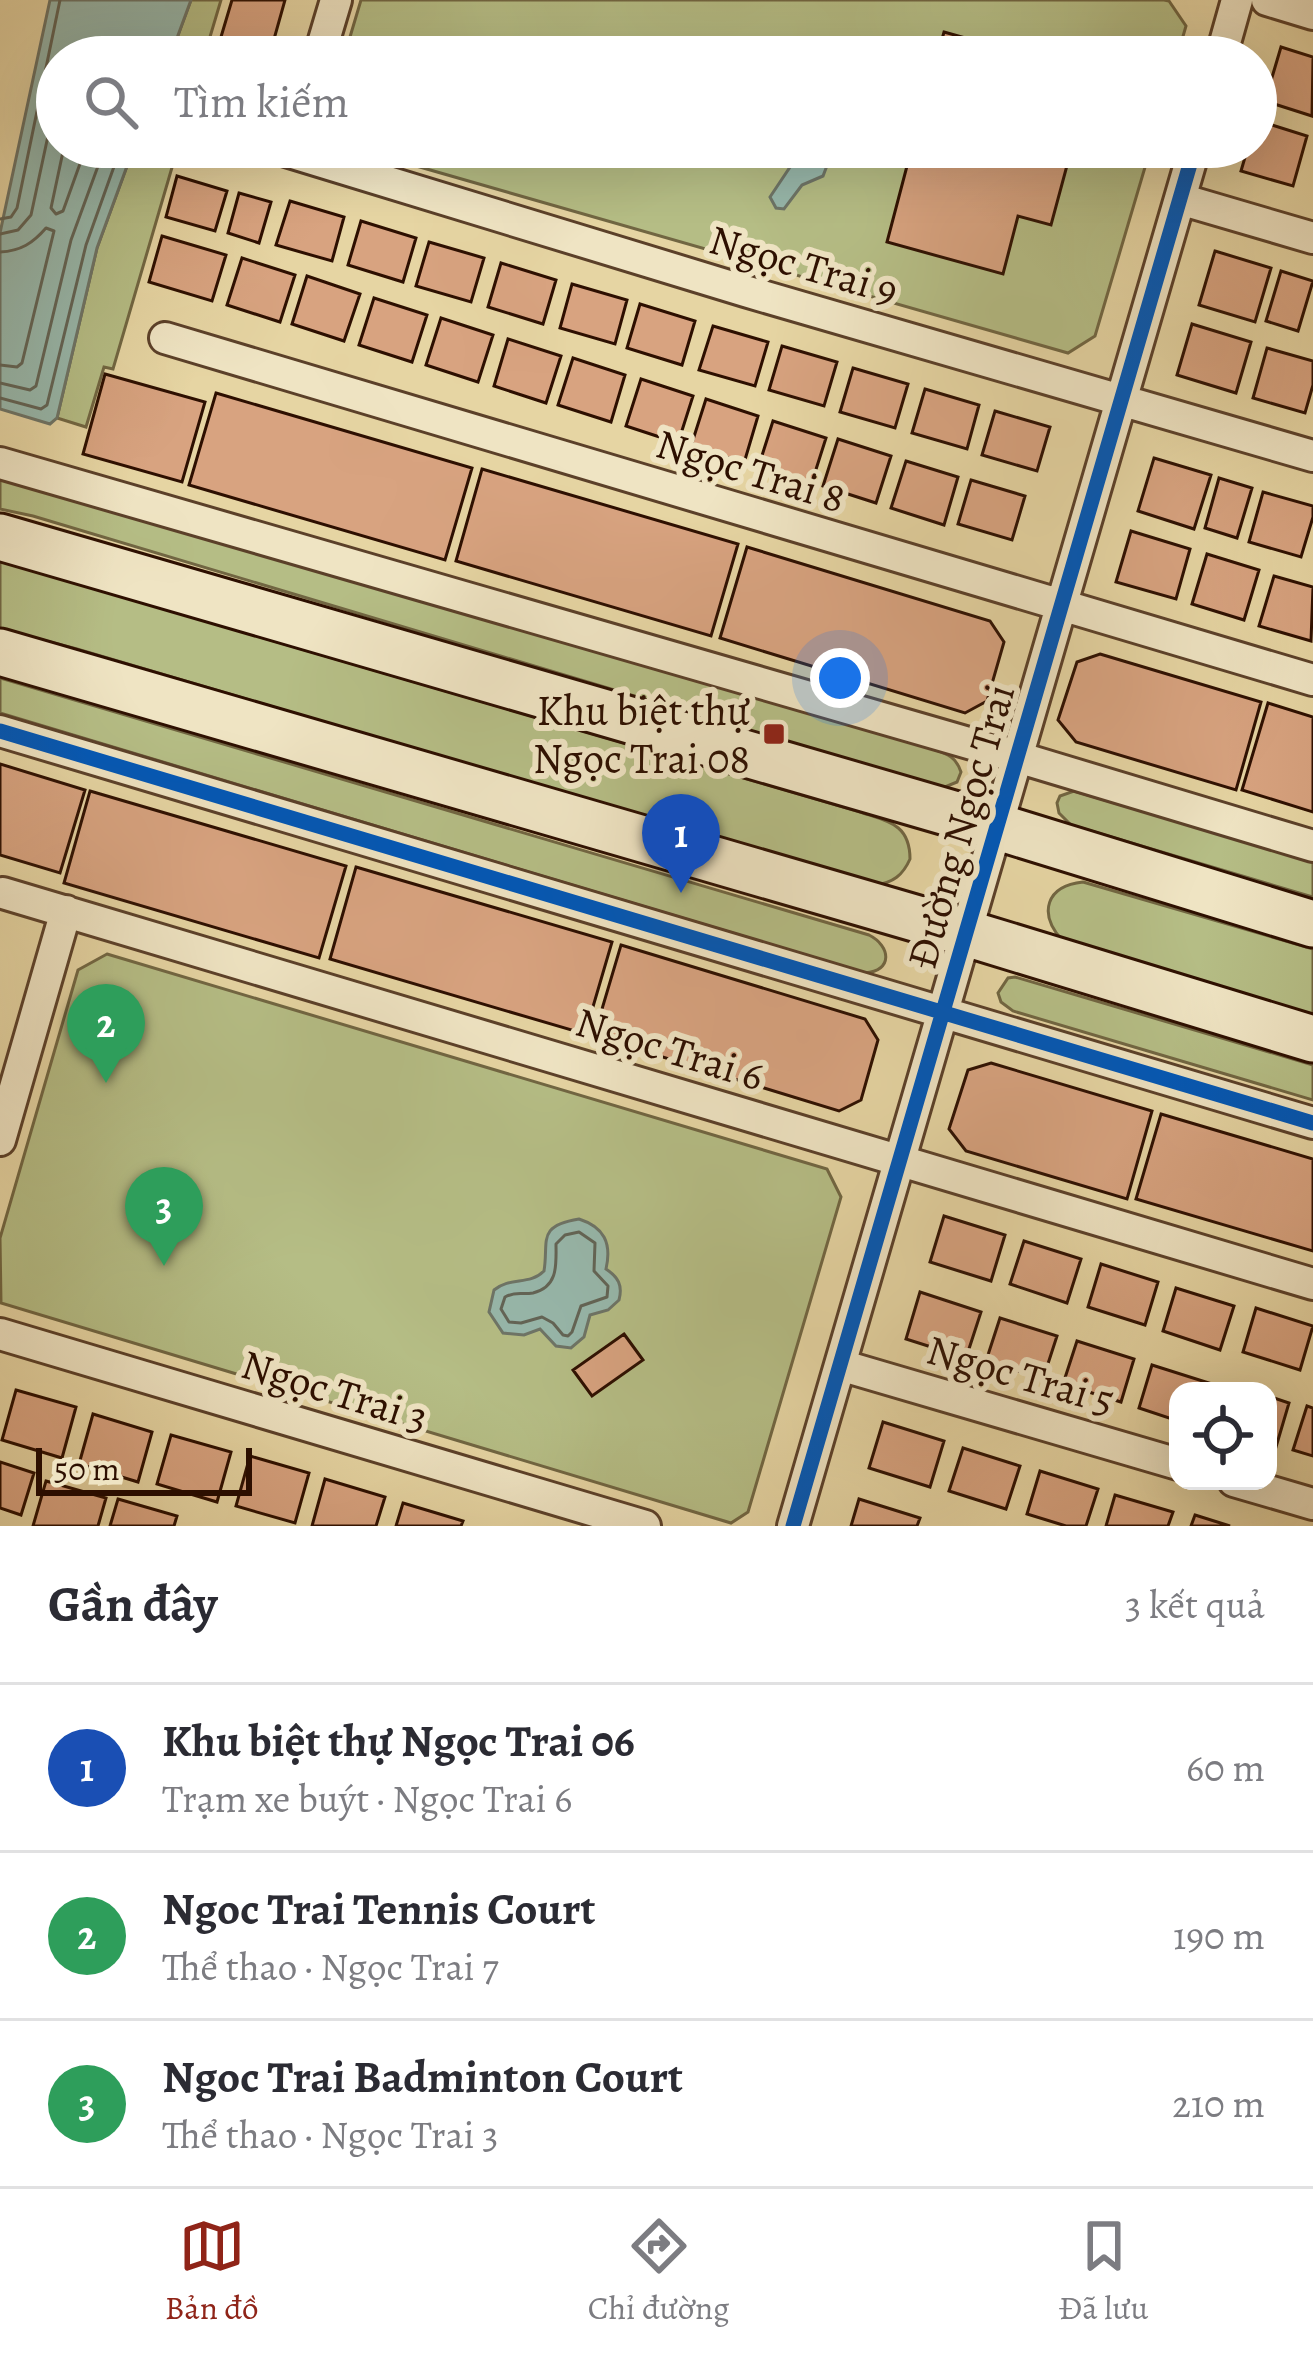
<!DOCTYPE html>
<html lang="vi">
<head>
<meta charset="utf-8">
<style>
  :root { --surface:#fff; --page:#f2f2f3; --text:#2b2b33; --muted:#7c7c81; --line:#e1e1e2; --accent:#8f2418 }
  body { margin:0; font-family:Alegreya,serif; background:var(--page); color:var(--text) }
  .controls { position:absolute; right:36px; bottom:36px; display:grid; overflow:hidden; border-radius:24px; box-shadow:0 12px 48px #0002 }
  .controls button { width:108px; height:108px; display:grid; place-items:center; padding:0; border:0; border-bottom:3px solid var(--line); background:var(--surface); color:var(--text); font:60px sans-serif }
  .scale { position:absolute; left:36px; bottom:30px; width:216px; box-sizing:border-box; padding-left:12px; border:6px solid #2d0f00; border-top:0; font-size:33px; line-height:42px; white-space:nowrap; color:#2d0f00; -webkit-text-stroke:9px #efe4c3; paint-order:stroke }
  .you { position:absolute; left:840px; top:678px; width:42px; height:42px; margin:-30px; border:9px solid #fff; border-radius:50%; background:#1a73e8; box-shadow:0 0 0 18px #1a73e833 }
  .badge { display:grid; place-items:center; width:78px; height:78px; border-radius:50%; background:var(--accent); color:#fff; font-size:39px; font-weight:700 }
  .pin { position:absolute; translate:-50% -99px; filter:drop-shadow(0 3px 6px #0008) }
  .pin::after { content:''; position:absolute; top:63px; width:42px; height:36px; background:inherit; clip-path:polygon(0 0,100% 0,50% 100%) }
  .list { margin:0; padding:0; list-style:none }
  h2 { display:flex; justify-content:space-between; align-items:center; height:156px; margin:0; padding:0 48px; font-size:51px }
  h2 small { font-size:39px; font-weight:400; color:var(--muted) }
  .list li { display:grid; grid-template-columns:78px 1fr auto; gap:36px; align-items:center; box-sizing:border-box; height:168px; padding:0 48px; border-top:3px solid var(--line) }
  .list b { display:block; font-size:45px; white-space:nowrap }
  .list p { margin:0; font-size:39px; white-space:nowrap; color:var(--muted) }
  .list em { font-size:39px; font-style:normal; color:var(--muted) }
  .icon { flex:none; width:66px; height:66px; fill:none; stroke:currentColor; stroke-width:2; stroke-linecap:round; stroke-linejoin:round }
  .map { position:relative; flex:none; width:1313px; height:1526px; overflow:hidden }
  .search { position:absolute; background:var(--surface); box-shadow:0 12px 48px #0002; left:36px; right:36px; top:36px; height:132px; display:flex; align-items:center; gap:30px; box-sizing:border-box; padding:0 42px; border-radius:66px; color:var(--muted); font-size:45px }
  .sheet { height:660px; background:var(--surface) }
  nav { display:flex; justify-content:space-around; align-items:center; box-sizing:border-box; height:168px; border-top:3px solid var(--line); background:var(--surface); font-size:33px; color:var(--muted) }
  nav a { display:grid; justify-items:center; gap:6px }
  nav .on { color:var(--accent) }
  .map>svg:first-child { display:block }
  .green { fill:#b5bd85; stroke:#716642; stroke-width:3 }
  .water { fill:#97b8ac; stroke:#6d7467; stroke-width:3 }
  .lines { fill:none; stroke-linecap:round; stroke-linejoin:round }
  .shore { stroke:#626456; stroke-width:3 }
  .building { fill:#d8a380; stroke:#2d0f00; stroke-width:3 }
  .street-casing { stroke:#5b4029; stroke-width:36 }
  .secondary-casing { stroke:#2d0f00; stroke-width:51 }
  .street { stroke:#efe4c3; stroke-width:30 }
  .secondary { stroke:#efe4c3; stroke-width:45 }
  .cycleway-casing { stroke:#efe4c3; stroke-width:22 }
  .cycleway { stroke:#0057b8; stroke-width:15 }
  .poi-dot { fill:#8f2418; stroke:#efe4c3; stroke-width:4.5 }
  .labels { text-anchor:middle; stroke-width:12; stroke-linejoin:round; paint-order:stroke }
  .street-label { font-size:42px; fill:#2d0f00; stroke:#efe4c3 }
  .poi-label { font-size:42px; fill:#2d0f00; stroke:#efe4c3; text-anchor:end }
</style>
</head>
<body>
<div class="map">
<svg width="1313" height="1526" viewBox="0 0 1313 1526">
  <rect width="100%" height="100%" fill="#e6d5a3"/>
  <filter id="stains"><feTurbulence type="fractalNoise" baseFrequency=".00167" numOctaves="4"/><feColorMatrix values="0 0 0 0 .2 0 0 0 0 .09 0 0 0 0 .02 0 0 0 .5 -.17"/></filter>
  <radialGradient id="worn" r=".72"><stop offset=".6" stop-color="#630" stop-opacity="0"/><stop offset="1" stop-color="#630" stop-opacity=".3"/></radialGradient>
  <path class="green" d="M191,0H221L204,57H170Z
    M361,0H1164L1169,1L1186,26L1177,57H344Z
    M134,147H178L113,369L104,367L86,427L57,418L97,248Z
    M350,147H1151L1095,336L1068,353Z
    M0,476L933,749C948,754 956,757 961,772L957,782L945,787L932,785L33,516L0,509Z
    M0,561L857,811C885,821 910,822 910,859C903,875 893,883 875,885L77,649L0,629Z
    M0,678L869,935C891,946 893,971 865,973L0,713Z
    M1074,791L1313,861V897L1071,825L1059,813L1057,803L1060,796Z
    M1083,882L1313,949V1016L1062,940C1038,913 1046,886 1083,882Z
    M107,954L827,1169L841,1197L748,1512L731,1523L1,1303L0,1238L78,970Z
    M1015,977L1313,1065V1100L1013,1011L1001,1002L998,993L1008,978Z"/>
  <path class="water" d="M50,0H191L170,57H57V147H134L97,248L57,418L50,424L0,409V233Z
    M788,147H822L828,163L823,176L802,185L784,209L776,208L770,197L790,167Z
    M579,1219C604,1227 612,1243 606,1269C618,1277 623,1285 619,1300L608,1310L590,1315L584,1337L571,1348L556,1346L540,1329L524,1335L503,1333L489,1312L494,1290C511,1276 529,1286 544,1271C549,1241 536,1226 579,1219Z"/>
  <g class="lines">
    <path class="shore" d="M64,147L51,208L56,214L63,211L86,147
      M0,219L11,217L17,208L60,0
      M0,234L18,230L31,215L57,94
      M0,252C21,251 33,243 46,228L54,231L22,363L17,367L0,365
      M0,383L30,390L36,386L71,240L105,147
      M0,398L41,409L47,405L86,245L121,147
      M579,1232L595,1243L594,1271L608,1286L607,1297L581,1306L572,1332L568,1336L563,1335L553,1323L542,1317L521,1323L509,1322L501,1309L505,1297C516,1291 521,1295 533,1293C559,1287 556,1263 556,1244L565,1235Z"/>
  </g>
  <path class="building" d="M232,0H285L269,57H215Z
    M944,32L1033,57H937Z
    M1281,47L1313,57L1312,116L1265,101Z
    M1256,120L1307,136L1293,186L1241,171L1248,147H1256Z
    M912,147H1072L1051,225L1018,216L1003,274L887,242Z
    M177,176L227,191L215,231L166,217Z
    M239,193L271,202L259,243L228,233Z
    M290,201L344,217L332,261L276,245Z
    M361,221L416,238L403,282L348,265Z
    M162,236L226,255L212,301L149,282Z
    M429,242L484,258L471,302L416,286Z
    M1215,251L1271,268L1255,322L1199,305Z
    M242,258L295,275L280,322L227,305Z
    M501,263L556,280L543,324L488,307Z
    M1281,271L1313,281L1298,331L1266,321Z
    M307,276L360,294L344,341L292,324Z
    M572,284L627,300L615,344L560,328Z
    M374,298L427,315L412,362L359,345Z
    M640,304L695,321L682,365L627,348Z
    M441,318L493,335L478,382L426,365Z
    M1192,324L1251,342L1236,393L1177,375Z
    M713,326L768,342L755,386L699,370Z
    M508,339L561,356L546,403L494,386Z
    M782,346L837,362L824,406L769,390Z
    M1267,348L1313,361V385L1305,413L1253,398Z
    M573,358L625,375L611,422L558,405Z
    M853,368L908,384L895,428L840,412Z
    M105,374L205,402L182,482L83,454Z
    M641,379L693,396L678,443L626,426Z
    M925,389L979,405L967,449L912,433Z
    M216,393L472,468L445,560L189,485Z
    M706,399L758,416L744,463L691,446Z
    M995,411L1050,427L1037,471L982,455Z
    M773,421L826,438L811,485L758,468Z
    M838,439L891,456L876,503L823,486Z
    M1154,458L1211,475L1194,529L1138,511Z
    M906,461L958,477L944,525L891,508Z
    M482,469L738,544L711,636L456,561Z
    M1219,478L1252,488L1237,538L1205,528Z
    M971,480L1025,496L1012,540L958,524Z
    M1263,492L1313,506V517L1301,557L1249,542Z
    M1131,531L1190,549L1176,599L1116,582Z
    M747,547L990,621L1004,642L987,701L965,713L720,638Z
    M1207,554L1259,570L1244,620L1192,604Z
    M1274,576L1313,587L1311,641L1259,626Z
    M1100,654L1261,702L1236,790L1076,742L1058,720L1077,662Z
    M1268,703L1313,717V812L1242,790Z
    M0,764L85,790L60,873L0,855Z
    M90,791L346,866L319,958L64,883Z
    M356,867L612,942L585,1034L330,959Z
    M621,945L865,1019L878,1040L861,1100L839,1111L594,1036Z
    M991,1063L1152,1111L1127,1199L966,1151L949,1129L968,1070Z
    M1161,1114L1313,1159V1251L1136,1199Z
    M944,1216L1005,1235L991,1281L930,1262Z
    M1024,1241L1081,1259L1067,1303L1010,1284Z
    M1101,1264L1158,1282L1145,1325L1088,1307Z
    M1176,1288L1234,1306L1220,1350L1163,1331Z
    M920,1292L981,1312L966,1358L906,1339Z
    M1256,1308L1313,1326L1300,1370L1243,1352Z
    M1000,1318L1057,1336L1043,1379L986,1361Z
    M624,1334L643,1360L592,1396L573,1370Z
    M1077,1341L1134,1359L1121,1402L1063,1384Z
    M1152,1365L1209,1383L1207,1391H1178V1421L1139,1408Z
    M16,1390L76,1407L62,1458L2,1440Z
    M1268,1396L1289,1403L1276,1447L1268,1444Z
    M1307,1406L1313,1408V1456L1293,1450Z
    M93,1414L152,1432L138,1482L79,1464Z
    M883,1422L944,1441L930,1487L869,1468Z
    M171,1435L231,1452L217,1502L157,1484Z
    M963,1448L1020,1466L1006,1509L949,1491Z
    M250,1456L309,1473L295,1523L236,1506Z
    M0,1462L34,1473L21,1515L0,1508Z
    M1040,1471L1098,1489L1086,1526H1066L1027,1514Z
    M325,1479L385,1497L376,1526H312Z
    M46,1481L106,1498L98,1526H33Z
    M1115,1495L1173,1512L1168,1526H1106Z
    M118,1499L177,1516L174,1526H110Z
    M859,1499L920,1518L917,1526H851Z
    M403,1503L463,1521L461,1526H396Z
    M1195,1515L1230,1526H1191Z"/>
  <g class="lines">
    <defs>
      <path id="street" d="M1267,0L1313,14
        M319,57L336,0
        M1221,57L1237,0
        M273,147L745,291L1313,456
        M1180,199L1313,238
        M165,338L1313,680
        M0,463L1017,757L1313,846
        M0,731L1313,1123
        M3,893L1313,1284
        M0,1140L66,911
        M0,1334L645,1526
        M840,1365L1178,1464
        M1234,1481L1313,1504
        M793,1526L1195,147"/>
      <path id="secondary" d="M0,537L998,827L1313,924
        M0,652L966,933L1313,1039"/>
    </defs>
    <use href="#street" class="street-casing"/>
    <use href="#secondary" class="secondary-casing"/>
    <use href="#street" class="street"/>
    <use href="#secondary" class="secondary"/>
    <defs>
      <path id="cycleway" d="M0,731L1313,1123
        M793,1526L1195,147"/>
    </defs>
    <use href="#cycleway" class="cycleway-casing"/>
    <use href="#cycleway" class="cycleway"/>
  </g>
  <rect class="poi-dot" x="762" y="722" width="24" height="24" rx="6"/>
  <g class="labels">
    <g class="street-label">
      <text transform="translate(804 264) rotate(16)" y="15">Ngọc Trai 9</text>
      <text transform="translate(751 470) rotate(17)" y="15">Ngọc Trai 8</text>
      <text transform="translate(960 826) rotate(-74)" y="15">Đường Ngọc Trai</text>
      <text transform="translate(670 1048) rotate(17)" y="15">Ngọc Trai 6</text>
      <text transform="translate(1021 1374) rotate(16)" y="15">Ngọc Trai 5</text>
      <text transform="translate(335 1390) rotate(17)" y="15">Ngọc Trai 3</text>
    </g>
    <g class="poi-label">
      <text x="750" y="725">Khu biệt thự<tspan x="750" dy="48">Ngọc Trai 08</tspan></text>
    </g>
  </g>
  <rect width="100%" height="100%" filter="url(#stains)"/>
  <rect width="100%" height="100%" fill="url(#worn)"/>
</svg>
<div class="controls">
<button><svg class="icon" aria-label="locate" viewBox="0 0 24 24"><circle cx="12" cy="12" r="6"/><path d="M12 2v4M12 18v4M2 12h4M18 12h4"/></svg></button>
</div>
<div class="scale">50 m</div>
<div class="you"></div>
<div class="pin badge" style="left:681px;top:893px;background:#1a4fb4">1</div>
<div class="pin badge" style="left:106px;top:1083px;background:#2e9e5b">2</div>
<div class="pin badge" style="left:164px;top:1266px;background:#2e9e5b">3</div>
<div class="search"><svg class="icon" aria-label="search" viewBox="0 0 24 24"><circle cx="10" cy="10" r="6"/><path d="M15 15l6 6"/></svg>Tìm kiếm</div>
</div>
<section class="sheet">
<h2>Gần đây<small>3 kết quả</small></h2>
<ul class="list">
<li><span class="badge" style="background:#1a4fb4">1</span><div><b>Khu biệt thự Ngọc Trai 06</b><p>Trạm xe buýt · Ngọc Trai 6</p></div><em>60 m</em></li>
<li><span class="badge" style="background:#2e9e5b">2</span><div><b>Ngoc Trai Tennis Court</b><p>Thể thao · Ngọc Trai 7</p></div><em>190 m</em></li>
<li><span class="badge" style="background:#2e9e5b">3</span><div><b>Ngoc Trai Badminton Court</b><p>Thể thao · Ngọc Trai 3</p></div><em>210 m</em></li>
</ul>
</section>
<nav>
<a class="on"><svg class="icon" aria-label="map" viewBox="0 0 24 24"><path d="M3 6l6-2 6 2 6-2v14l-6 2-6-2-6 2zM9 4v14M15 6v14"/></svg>Bản đồ</a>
<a><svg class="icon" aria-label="directions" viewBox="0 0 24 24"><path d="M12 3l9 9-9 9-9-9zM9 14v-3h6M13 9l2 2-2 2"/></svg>Chỉ đường</a>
<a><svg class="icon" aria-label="saved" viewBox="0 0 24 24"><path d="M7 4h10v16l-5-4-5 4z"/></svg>Đã lưu</a>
</nav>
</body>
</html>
